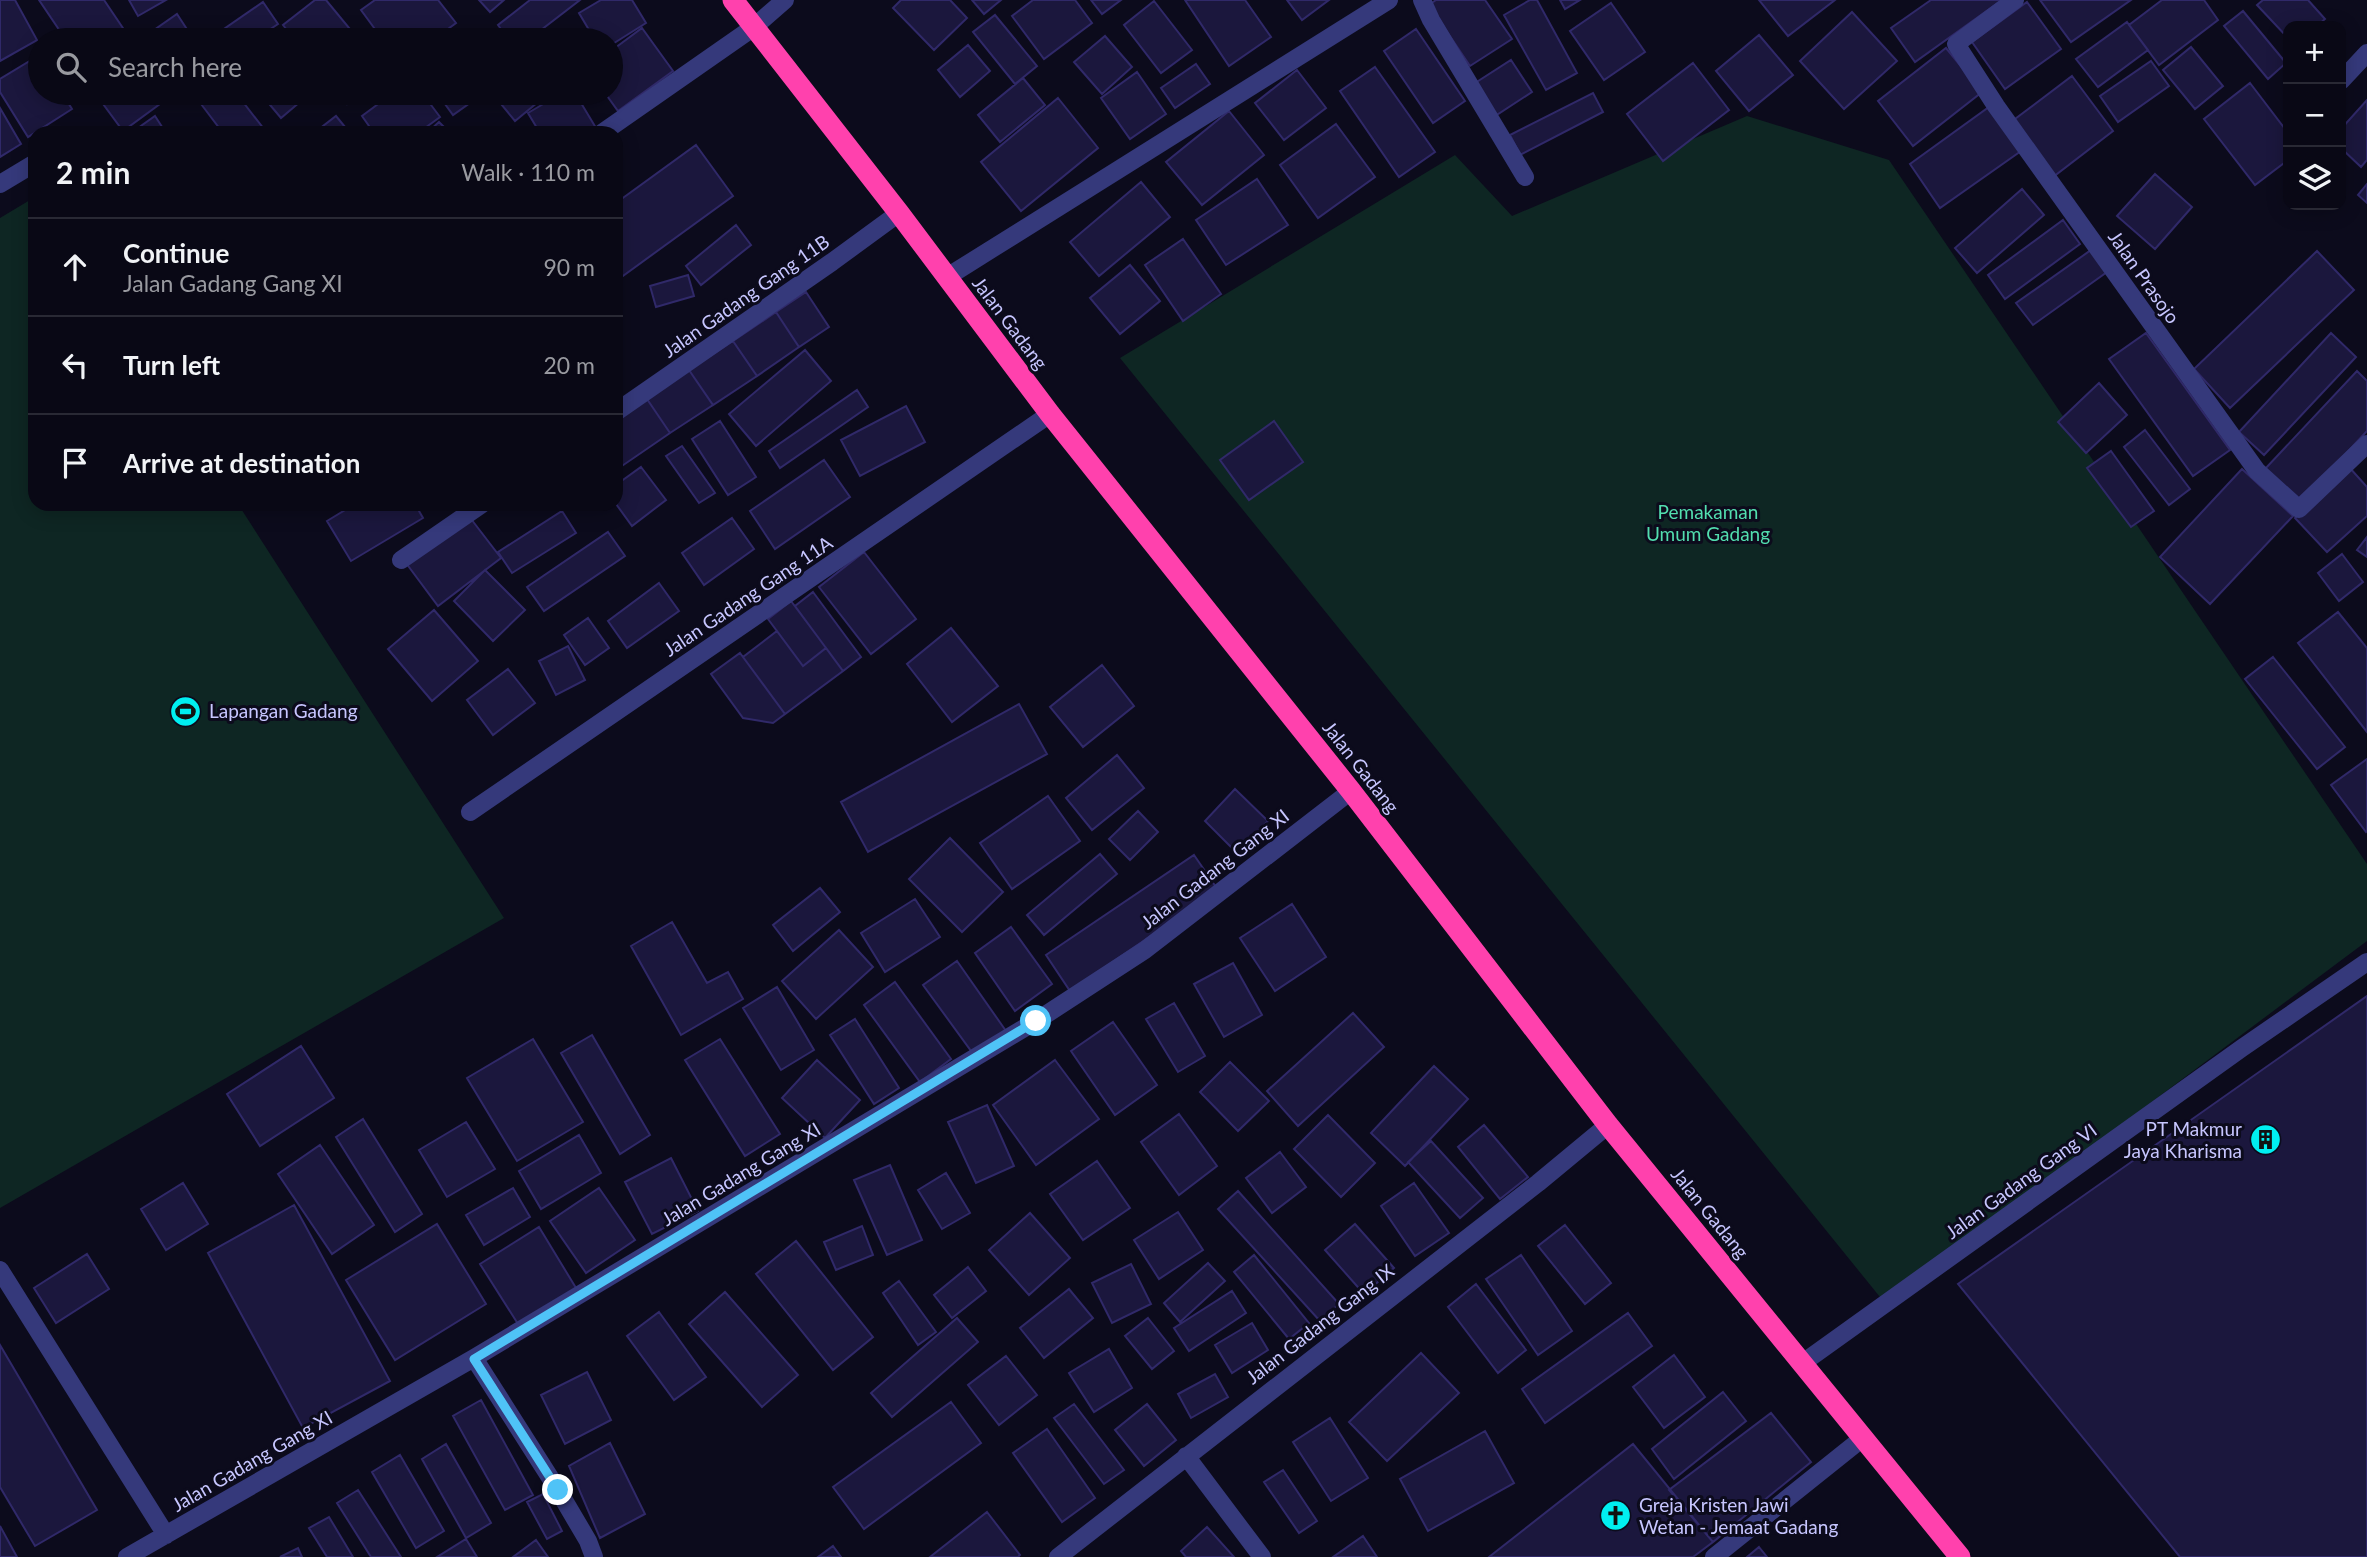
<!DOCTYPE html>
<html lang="en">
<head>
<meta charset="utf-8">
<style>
  :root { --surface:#090815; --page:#12111e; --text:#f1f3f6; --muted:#999aa0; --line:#292934 }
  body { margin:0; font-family:Lato,sans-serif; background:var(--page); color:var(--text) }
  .controls { position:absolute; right:21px; top:21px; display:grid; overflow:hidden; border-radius:14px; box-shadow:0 4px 18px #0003 }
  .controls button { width:63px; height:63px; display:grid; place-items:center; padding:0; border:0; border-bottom:2px solid var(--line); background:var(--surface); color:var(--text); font:35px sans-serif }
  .stop { position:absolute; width:21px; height:21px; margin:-16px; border:5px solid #4fc3f7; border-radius:50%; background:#fff }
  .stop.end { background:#4fc3f7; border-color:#fff; box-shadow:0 2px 7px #0008 }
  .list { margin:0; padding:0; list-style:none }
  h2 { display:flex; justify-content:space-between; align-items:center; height:91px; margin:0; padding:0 28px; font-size:30px }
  h2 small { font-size:23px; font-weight:400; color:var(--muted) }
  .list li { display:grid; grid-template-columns:46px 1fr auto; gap:21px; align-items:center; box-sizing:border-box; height:98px; padding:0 28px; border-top:2px solid var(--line) }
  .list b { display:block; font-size:26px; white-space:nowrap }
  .list p { margin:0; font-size:23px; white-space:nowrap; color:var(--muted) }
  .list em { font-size:23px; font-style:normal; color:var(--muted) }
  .icon { flex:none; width:38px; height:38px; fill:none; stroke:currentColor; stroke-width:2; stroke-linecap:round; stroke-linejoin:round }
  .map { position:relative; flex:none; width:2367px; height:1557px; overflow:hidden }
  .search { position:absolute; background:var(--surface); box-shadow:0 4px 18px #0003; left:28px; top:28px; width:595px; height:77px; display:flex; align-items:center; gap:18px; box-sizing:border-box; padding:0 24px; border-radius:38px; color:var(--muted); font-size:26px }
  .panel { position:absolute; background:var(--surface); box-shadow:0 4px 18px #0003; left:28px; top:126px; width:595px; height:385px; border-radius:21px }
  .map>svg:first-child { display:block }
  .green { fill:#0e2623 }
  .building { fill:#1b173d; stroke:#302969; stroke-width:2 }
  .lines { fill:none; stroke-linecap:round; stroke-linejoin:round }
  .street { stroke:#35397b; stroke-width:18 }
  .highway { stroke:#ff41ad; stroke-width:21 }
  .route { stroke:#4fc3f7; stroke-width:9 }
  .labels { text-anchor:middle; stroke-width:6; stroke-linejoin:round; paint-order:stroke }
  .street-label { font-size:19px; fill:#c7c6ff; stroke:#0c0b1c }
  .park-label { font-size:19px; fill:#52deaf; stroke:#0c0b1c }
  .poi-label { font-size:19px; fill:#c7c6ff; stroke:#0c0b1c; text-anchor:start }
</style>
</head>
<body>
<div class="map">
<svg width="2367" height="1557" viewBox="0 0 2367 1557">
  <rect width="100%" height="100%" fill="#0c0b1c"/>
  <path class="green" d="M1747,116L1889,160L2367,864V941L1884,1302L1120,358L1455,155L1512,216Z
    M35,197V504H238L504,918L0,1208V218Z"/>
  <path class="building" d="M0,0H15L37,40L0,61Z
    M39,0H104L131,40H66Z
    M129,0H166L138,16Z
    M315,0H326L359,40H295L283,25Z
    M375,0H438L456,23L433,40H383L361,10Z
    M479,0H504L490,12Z
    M530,0H580L528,40H509L498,25Z
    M601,0H632L646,23L611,45V40H595L579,13Z
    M901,0H950L967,18L934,50L893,8Z
    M972,0H1001L984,14Z
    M1033,0H1075L1092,23L1044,59L1012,16Z
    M1091,0H1121L1102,14Z
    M1185,0H1245L1271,37L1229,66Z
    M1287,0H1329L1302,20Z
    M1436,0H1485L1512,39L1470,66L1429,5Z
    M1530,0H1537L1577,73L1546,90L1504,15Z
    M1560,0H1580L1565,9Z
    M1759,0H1835L1788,36Z
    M1931,0H2002L1915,62L1891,28Z
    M2040,0H2131L2071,42Z
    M2162,0H2204L2218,20L2159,65L2129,25Z
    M2263,0H2308L2325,19L2317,26H2288V38L2257,5Z
    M1154,1L1192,50L1161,73L1124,25Z
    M263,2L278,24L254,40H208Z
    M2027,2L2061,49L2005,89L1972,42Z
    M1611,3L1645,52L1604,80L1570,31Z
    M2243,11L2286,63L2268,79L2224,26Z
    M1852,12L1897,61L1844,109L1800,61Z
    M177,14L194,40H146L144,37Z
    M995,15L1037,66L1015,84L973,32Z
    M2127,22L2148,50L2098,87L2076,59Z
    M642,28L673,71L618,111L605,93H611V51Z
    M1416,29L1465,101L1433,123L1384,51Z
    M1759,35L1793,75L1749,111L1716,71Z
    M1105,36L1132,67L1102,94L1074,62Z
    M968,45L990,71L960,97L938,70Z
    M2191,47L2223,86L2195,109L2163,70Z
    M1946,48L1982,92L1913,146L1878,101Z
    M38,56L40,93H62L72,109L28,137L0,92V79Z
    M1511,60L1532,92L1492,118L1472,85Z
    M2151,61L2169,86L2118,122L2100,96Z
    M1693,63L1729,110L1663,161L1627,114Z
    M1196,64L1210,84L1175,108L1161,88Z
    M1375,67L1435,152L1399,177L1340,91Z
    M1297,70L1326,108L1284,140L1255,103Z
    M1137,72L1166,114L1130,139L1101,98Z
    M2072,76L2113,131L2053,177L2011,122Z
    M1023,78L1045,105L1000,142L978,115Z
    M2250,83L2288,133V160L2255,185L2204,119Z
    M95,93H158L164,101L123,131Z
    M207,93H236L267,133H223L198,100Z
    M260,93H304L307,96L281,118Z
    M338,93H361L347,104Z
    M393,93H422L440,117L418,133H374L362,116Z
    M437,93H484L453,115Z
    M492,93H549L515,121Z
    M562,93H575L596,128L588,133H540L528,113Z
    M1593,93L1603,112L1520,155L1510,135Z
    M1058,98L1098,148L1021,211L981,162Z
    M2367,100V160L2361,167L2341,148V129Z
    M1989,107L2021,151L1940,208L1910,164Z
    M0,108L21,144L0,157Z
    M1229,111L1264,155L1202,205L1166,162Z
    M155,116L166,133H131Z
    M336,116L350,133H314Z
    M439,122L450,133H427Z
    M1336,124L1375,177L1318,218L1280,165Z
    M696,145L733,196L616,281V203Z
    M2155,174L2192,207L2155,249L2117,216Z
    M1257,179L1288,225L1226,265L1196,220Z
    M1141,182L1170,217L1099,276L1070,242Z
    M2367,184V203L2358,195Z
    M2022,189L2044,215L1977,273L1955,248Z
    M2063,220L2080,244L2005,299L1988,275Z
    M736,225L751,245L701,285L686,266Z
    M1183,239L1221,294L1183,321L1145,265Z
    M2091,250L2107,272L2033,325L2016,303Z
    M2317,251L2354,290L2230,408L2194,369Z
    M1130,265L1160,301L1120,334L1090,298Z
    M688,275L694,296L656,307L650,286Z
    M806,292L829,327L799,347L776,312Z
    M776,312L799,347L757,376L733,341Z
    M2146,333L2230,450L2193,476L2109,359Z
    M2331,333L2356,357L2264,455L2239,432Z
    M733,341L757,376L713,405L689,370Z
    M805,350L831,381L756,446L729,414Z
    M689,370L713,405L670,433L647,399Z
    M2357,371L2367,381V431L2301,502L2265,469Z
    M2099,383L2127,415L2086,453L2058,422Z
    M857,390L868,407L780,468L769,451Z
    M647,399L670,433L619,468L616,464V419Z
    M906,406L925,442L860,476L841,440Z
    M720,421L756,477L728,495L692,439Z
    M1274,421L1303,462L1249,500L1220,460Z
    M2145,430L2190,489L2169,505L2124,447Z
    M682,446L715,493L699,503L666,456Z
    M2111,451L2154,511L2131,527L2087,468Z
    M824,460L850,497L775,549L750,511Z
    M641,467L666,500L632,526L616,504V485Z
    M2349,467L2367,487V516L2327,552L2295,518Z
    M2242,469L2293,516L2210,604L2160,557Z
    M355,504H415L423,518L351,561L327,521Z
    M562,511L576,533L512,573L498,552Z
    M468,515L501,558L438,606L406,563Z
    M732,518L754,549L704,585L682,553Z
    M608,532L625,556L544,611L527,587Z
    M2367,537V557L2357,550Z
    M864,552L916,619L871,654L819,587Z
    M2342,554L2363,582L2339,601L2318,573Z
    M485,570L525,610L493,641L454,601Z
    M659,583L679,611L627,648L608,621Z
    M813,592L861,657L843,671L795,606Z
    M791,601L826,648L803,666L768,619Z
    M434,610L478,661L432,701L388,649Z
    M2338,612L2367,648V732L2298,643Z
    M588,618L609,648L585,665L564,635Z
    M951,628L998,686L952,722L907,664Z
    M777,631L803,666L826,648L843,671L785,714L743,657Z
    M568,646L585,680L556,695L539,661Z
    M740,653L785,714L773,723L743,718L711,674Z
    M2273,657L2345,747L2317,769L2245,679Z
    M1102,665L1134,706L1083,747L1050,707Z
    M508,669L535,703L493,735L467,700Z
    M1019,704L1047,754L868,852L841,802Z
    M1117,755L1144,788L1092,830L1066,798Z
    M2367,759V831L2366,832L2331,785Z
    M1235,789L1268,821L1237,853L1205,821Z
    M1048,796L1080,841L1012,889L980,843Z
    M1138,811L1158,832L1130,860L1109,839Z
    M950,838L1003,892L962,932L909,879Z
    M1100,854L1117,874L1044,935L1027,915Z
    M1194,855L1218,890L1070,991L1046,955Z
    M820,888L840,912L793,951L773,925Z
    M915,899L940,937L885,972L861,933Z
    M1292,904L1326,957L1275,991L1240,938Z
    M672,922L707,983L728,972L743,999L681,1035L631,946Z
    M1011,927L1052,984L1015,1011L975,953Z
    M839,930L873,967L816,1019L782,981Z
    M957,961L1006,1031L974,1055L923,985Z
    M1233,963L1262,1015L1224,1037L1194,984Z
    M895,982L951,1059L920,1082L864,1005Z
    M777,987L814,1050L781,1070L743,1008Z
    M2367,996V1557H2180L1958,1284Z
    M1174,1003L1205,1056L1178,1072L1146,1019Z
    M1353,1013L1384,1047L1298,1126L1267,1091Z
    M855,1019L899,1088L874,1104L830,1035Z
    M1113,1022L1157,1085L1115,1115L1071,1051Z
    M592,1035L650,1135L620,1154L561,1053Z
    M533,1039L583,1122L517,1161L467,1078Z
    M720,1039L780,1134L745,1156L685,1060Z
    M301,1046L334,1098L260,1146L227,1094Z
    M817,1060L860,1100L825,1138L782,1098Z
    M1055,1060L1099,1119L1036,1165L993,1105Z
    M1230,1062L1269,1101L1238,1131L1200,1092Z
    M1434,1066L1468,1099L1405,1166L1371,1133Z
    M987,1105L1014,1166L976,1183L948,1122Z
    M1179,1114L1217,1166L1179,1195L1141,1142Z
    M1328,1115L1375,1163L1341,1197L1294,1149Z
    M363,1119L422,1214L395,1232L336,1137Z
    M466,1122L495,1169L447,1197L419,1150Z
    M1484,1125L1528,1177L1500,1199L1458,1147Z
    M579,1135L601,1173L541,1209L519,1171Z
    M1431,1141L1483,1198L1460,1218L1408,1162Z
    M320,1145L374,1225L332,1254L278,1174Z
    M1280,1152L1306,1187L1272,1213L1246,1178Z
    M671,1158L698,1211L652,1234L625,1182Z
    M1097,1161L1130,1208L1083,1240L1050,1194Z
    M890,1165L922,1240L887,1255L854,1180Z
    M946,1173L970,1213L942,1229L918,1190Z
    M183,1183L208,1224L166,1250L141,1209Z
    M1414,1183L1449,1233L1415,1256L1381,1206Z
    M513,1188L530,1217L484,1245L466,1215Z
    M599,1188L635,1240L586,1273L550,1221Z
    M1238,1191L1339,1304L1320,1321L1218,1209Z
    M294,1205L390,1381L303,1428L208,1253Z
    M1178,1212L1203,1250L1159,1279L1134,1240Z
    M1030,1213L1070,1258L1029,1295L989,1250Z
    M437,1224L486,1304L395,1360L346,1280Z
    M1355,1224L1394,1268L1364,1294L1325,1250Z
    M1565,1225L1611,1283L1585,1304L1538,1246Z
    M862,1226L873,1255L836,1270L824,1242Z
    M539,1227L576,1288L518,1324L480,1264Z
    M796,1241L873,1337L833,1370L756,1274Z
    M87,1254L109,1289L56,1323L34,1288Z
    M1254,1255L1309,1323L1289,1339L1234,1272Z
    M1521,1255L1572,1331L1538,1355L1486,1279Z
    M1208,1263L1225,1281L1180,1322L1164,1303Z
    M1131,1264L1151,1304L1112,1323L1092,1283Z
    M968,1267L986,1291L952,1318L934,1295Z
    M899,1281L936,1332L918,1345L883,1293Z
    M1476,1284L1526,1350L1498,1373L1448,1307Z
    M1069,1289L1093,1318L1044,1358L1020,1328Z
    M1232,1291L1246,1313L1189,1351L1174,1328Z
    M725,1292L798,1375L762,1407L689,1324Z
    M659,1312L706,1377L674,1400L627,1336Z
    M1628,1313L1652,1346L1545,1423L1522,1389Z
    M957,1318L978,1342L892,1417L871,1393Z
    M1148,1318L1174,1351L1152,1369L1125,1336Z
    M1252,1323L1268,1350L1232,1373L1215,1345Z
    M0,1345L97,1510L35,1546L0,1487Z
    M1109,1349L1132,1388L1094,1412L1069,1373Z
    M1421,1353L1459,1393L1387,1461L1349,1422Z
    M1674,1355L1705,1397L1664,1428L1633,1387Z
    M1006,1356L1037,1395L999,1425L968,1385Z
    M587,1372L611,1420L565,1444L541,1395Z
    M1215,1374L1228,1397L1191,1418L1178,1394Z
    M1723,1392L1746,1421L1674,1479L1652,1449Z
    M481,1400L533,1495L505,1510L453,1416Z
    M951,1402L981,1443L864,1529L833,1487Z
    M1074,1404L1124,1470L1104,1484L1054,1418Z
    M1147,1404L1176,1440L1144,1466L1115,1430Z
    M1771,1413L1811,1462L1713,1542L1669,1490Z
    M1330,1418L1368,1478L1331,1501L1293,1442Z
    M1047,1429L1095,1498L1062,1522L1013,1453Z
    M1485,1431L1514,1483L1428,1531L1400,1479Z
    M610,1443L645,1514L600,1538L569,1466Z
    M446,1444L491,1523L466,1538L422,1459Z
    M1633,1444L1713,1542L1693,1557H1489Z
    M400,1455L444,1531L416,1548L372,1472Z
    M1283,1470L1317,1521L1299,1533L1264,1482Z
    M358,1490L401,1557H371L337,1503Z
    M543,1494L562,1531L547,1539L527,1502Z
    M987,1512L1020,1555L1018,1557H930Z
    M329,1517L353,1557H327L309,1528Z
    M0,1526L17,1557H0Z
    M1207,1527L1234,1557H1186L1181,1551Z
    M1363,1536L1377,1557H1333Z
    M466,1539L477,1557H437Z
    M536,1540L548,1557H513Z
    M833,1546L841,1557H818Z
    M1759,1547L1767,1557H1747Z
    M298,1548L302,1557H280Z"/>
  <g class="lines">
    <path class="street" d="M1422,0L1431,20L1525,177
      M2015,0L1956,44L1996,106L2257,471L2299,509L2367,444
      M2341,81L2367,53
      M602,133L754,27L785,0
      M0,184L35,163
      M947,277L1389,0
      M616,412L832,262L899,213
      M401,560L482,504
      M470,812L1050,414
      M0,1270L166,1535
      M474,1358L558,1490L588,1541L594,1557
      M1804,1362L2242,1048L2367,962
      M1186,1456L1262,1557
      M127,1557L474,1358L1036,1021L1145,950L1351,791
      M1058,1557L1538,1183L1608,1125
      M1714,1557L1864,1437"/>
    <path class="highway" d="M733,0L899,213L1050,414L1351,791L1608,1125L1960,1557"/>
  </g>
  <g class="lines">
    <path class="route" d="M558,1490L474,1359L1036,1021"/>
  </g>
  <defs>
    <symbol id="stadium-disc" viewBox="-11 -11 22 22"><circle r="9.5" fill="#00eff1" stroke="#0c0b1c"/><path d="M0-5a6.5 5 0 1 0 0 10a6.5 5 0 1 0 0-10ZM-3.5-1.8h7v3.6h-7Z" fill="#111"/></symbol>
    <symbol id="building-disc" viewBox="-11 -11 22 22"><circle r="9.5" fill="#00eff1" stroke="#0c0b1c"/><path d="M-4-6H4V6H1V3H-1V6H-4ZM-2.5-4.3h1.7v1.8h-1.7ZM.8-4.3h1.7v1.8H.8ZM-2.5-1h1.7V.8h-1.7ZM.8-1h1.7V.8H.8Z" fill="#111"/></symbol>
    <symbol id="church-disc" viewBox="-11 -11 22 22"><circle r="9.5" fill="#00eff1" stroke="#0c0b1c"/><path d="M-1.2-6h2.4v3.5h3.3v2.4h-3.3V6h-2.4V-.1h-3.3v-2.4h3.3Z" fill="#111"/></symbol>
  </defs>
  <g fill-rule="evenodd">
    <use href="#stadium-disc" x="168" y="694" width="35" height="35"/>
    <use href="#building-disc" x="2248" y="1122" width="35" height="35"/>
    <use href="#church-disc" x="1598" y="1498" width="35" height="35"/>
  </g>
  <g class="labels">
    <g class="street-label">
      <text transform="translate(2144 277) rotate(55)" y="7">Jalan Prasojo</text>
      <text transform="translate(746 296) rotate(-35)" y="7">Jalan Gadang Gang 11B</text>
      <text transform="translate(1010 323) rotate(53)" y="7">Jalan Gadang</text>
      <text transform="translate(748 596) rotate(-34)" y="7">Jalan Gadang Gang 11A</text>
      <text transform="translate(1361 767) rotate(52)" y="7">Jalan Gadang</text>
      <text transform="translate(1215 869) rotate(-38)" y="7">Jalan Gadang Gang XI</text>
      <text transform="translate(741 1174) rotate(-31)" y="7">Jalan Gadang Gang XI</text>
      <text transform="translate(2021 1181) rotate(-36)" y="7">Jalan Gadang Gang VI</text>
      <text transform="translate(1710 1213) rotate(51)" y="7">Jalan Gadang</text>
      <text transform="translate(1320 1324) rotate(-38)" y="7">Jalan Gadang Gang IX</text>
      <text transform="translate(252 1461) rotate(-30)" y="7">Jalan Gadang Gang XI</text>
    </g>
    <g class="park-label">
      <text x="1708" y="519">Pemakaman<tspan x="1708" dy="22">Umum Gadang</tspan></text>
    </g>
    <g class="poi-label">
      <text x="209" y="718">Lapangan Gadang</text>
      <text x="2242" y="1136" text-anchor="end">PT Makmur<tspan x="2242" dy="22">Jaya Kharisma</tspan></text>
      <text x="1639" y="1512">Greja Kristen Jawi<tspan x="1639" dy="22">Wetan - Jemaat Gadang</tspan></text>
    </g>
  </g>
</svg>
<div class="controls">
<button>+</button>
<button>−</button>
<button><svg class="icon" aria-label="layers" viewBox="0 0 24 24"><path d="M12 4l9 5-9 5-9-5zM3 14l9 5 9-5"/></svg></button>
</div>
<div class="stop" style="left:1036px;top:1021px"></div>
<div class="stop end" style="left:558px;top:1490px"></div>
<div class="search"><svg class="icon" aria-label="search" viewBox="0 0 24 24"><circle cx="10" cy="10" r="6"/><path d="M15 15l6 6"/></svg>Search here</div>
<section class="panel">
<h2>2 min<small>Walk · 110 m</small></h2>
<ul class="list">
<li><svg class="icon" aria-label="ahead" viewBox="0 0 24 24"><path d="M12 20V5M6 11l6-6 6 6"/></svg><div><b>Continue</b><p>Jalan Gadang Gang XI</p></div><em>90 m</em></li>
<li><svg class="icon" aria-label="left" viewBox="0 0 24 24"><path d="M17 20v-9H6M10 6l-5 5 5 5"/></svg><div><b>Turn left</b></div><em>20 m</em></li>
<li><svg class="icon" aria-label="arrive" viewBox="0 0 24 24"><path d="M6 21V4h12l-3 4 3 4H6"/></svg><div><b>Arrive at destination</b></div></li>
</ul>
</section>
</div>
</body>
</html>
